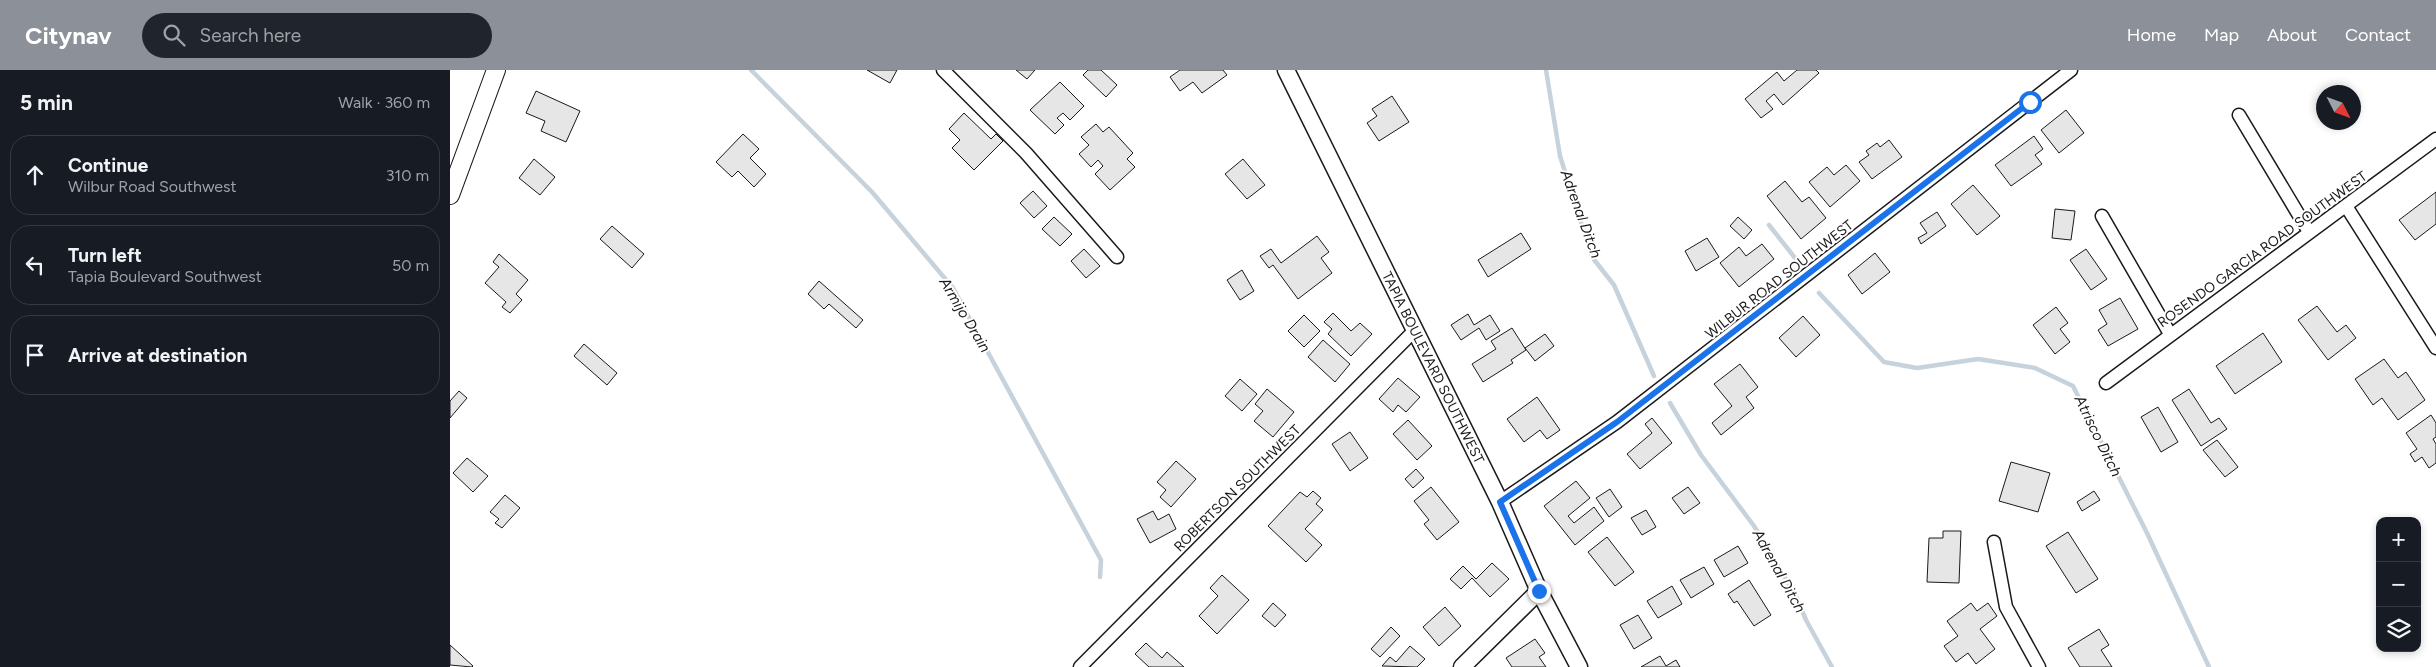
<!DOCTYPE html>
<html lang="en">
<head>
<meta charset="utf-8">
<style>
  :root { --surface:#171b24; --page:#20242c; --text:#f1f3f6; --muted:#9ea1a6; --line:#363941; --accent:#8c9099 }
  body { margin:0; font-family:Figtree,sans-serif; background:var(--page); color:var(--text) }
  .controls { position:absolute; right:15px; bottom:15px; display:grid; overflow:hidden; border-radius:10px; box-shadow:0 2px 8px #0003 }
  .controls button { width:45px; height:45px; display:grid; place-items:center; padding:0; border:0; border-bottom:1px solid var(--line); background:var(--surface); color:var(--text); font:25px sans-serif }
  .compass { position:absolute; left:1866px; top:15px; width:45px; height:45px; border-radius:50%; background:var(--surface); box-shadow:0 2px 8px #0003; rotate:132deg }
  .stop { position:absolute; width:15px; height:15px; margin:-11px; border:4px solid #1a73e8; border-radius:50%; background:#fff }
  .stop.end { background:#1a73e8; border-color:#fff; box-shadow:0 1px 5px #0008 }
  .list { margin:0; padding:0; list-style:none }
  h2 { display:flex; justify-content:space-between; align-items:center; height:65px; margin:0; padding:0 20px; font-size:21px }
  h2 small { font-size:16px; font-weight:400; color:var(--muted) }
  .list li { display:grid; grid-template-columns:32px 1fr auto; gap:15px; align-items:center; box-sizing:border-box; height:80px; margin:0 10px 10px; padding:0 10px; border:1px solid var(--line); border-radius:20px }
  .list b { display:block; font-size:19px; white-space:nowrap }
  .list p { margin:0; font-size:16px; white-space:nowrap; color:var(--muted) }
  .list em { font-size:16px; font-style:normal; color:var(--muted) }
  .icon { flex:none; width:28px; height:28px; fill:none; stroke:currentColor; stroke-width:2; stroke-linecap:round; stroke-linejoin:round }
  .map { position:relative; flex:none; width:1986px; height:597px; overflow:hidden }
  header { display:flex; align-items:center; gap:30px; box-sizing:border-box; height:70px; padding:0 25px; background:var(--accent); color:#fff }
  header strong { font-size:24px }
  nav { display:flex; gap:28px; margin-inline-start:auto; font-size:18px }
  .search { width:350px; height:45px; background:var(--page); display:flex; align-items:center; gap:12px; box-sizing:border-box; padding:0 18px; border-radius:28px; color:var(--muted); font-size:19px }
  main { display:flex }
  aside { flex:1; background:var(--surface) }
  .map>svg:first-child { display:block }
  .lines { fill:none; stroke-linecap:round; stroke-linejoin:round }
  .stream { stroke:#c6d2dc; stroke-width:4.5 }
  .building { fill:#e6e6e6; stroke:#1a1a1a }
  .minor-casing { stroke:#1a1a1a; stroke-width:15 }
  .tertiary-casing { stroke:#1a1a1a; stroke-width:19 }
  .secondary-casing { stroke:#1a1a1a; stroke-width:20 }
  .minor { stroke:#fff; stroke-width:12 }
  .tertiary { stroke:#fff; stroke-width:16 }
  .secondary { stroke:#fff; stroke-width:18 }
  .route { stroke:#1a73e8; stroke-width:6 }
  .labels { text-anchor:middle; stroke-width:4; stroke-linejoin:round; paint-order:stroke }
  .street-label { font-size:14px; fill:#1a1a1a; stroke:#fff }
  .water-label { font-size:15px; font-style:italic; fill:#1a1a1a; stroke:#fff }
</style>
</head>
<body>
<header>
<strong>Citynav</strong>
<div class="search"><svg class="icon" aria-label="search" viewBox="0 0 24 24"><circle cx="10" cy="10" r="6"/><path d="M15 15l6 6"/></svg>Search here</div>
<nav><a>Home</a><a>Map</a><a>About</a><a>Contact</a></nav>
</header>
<main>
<aside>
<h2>5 min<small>Walk · 360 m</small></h2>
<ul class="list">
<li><svg class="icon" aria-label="ahead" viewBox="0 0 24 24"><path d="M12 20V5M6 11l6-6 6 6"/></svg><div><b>Continue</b><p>Wilbur Road Southwest</p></div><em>310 m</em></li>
<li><svg class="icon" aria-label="left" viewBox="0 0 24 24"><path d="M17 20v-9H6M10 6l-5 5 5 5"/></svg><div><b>Turn left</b><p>Tapia Boulevard Southwest</p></div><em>50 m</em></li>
<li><svg class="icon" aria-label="arrive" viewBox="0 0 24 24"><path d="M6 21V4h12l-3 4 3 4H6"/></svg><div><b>Arrive at destination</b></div></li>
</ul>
</aside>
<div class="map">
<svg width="1986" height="597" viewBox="0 0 1986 597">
  <rect width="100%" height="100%" fill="#fff"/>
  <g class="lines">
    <path class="stream" d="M301,0L422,122L503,218L651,490L650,507
      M1096,0L1110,86L1142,187L1164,215L1204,306
      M1319,155L1345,188
      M1369,223L1434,292L1467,298L1528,289L1585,298L1623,316L1697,463L1759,597
      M1220,333L1251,385L1304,456L1345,524L1356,550L1382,597"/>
  </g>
  <path class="building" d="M417,0H447L440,13Z
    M566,0H585L577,9Z
    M638,0H651L667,15L656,27L633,5Z
    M730,0H773L777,5L752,23L743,12L730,21L720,7Z
    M1347,0H1366L1369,3L1333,35L1324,24L1316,31L1323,39L1311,48L1295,29L1327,2L1334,11Z
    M610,12L634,36L620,50L613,43L607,48L614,55L605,64L580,40Z
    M86,21L130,41L116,72L91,61L95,51L76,43Z
    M942,26L959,52L929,71L917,53L927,46L922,39Z
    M1616,40L1634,63L1609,83L1591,60Z
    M514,43L541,69L546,64L553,71L524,100L502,78L510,70L499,59Z
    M646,54L653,62L659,57L683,83L677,89L685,97L660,120L645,104L653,96L648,90L641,97L629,84L639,75L631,67Z
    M293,64L309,79L300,88L316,104L304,117L288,101L282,107L266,92Z
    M1584,66L1593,79L1585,85L1592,94L1561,116L1545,95Z
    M1439,70L1452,87L1422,109L1409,92L1419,85L1416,81L1427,73L1430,77Z
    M84,89L105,107L90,125L69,108Z
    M793,89L815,115L797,129L775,104Z
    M1396,95L1410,111L1380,137L1359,112L1377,97L1384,105Z
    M1335,111L1352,132L1359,127L1376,148L1351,169L1317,126Z
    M1523,115L1550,146L1527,165L1501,134Z
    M583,121L597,136L584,148L570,133Z
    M1986,122V154L1965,170L1949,150Z
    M1605,139L1625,141L1621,170L1602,168Z
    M1487,142L1496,156L1471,174L1468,168L1477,163L1470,153Z
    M604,147L622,164L610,176L592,159Z
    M1288,147L1302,160L1294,169L1280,156Z
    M162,156L194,184L182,198L150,169Z
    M1071,163L1081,179L1038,207L1028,190Z
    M867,166L879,182L871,188L882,203L848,229L823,195L819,198L810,186L821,179L831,193Z
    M1257,168L1269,187L1246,201L1235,181Z
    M1312,174L1324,189L1289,217L1270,193L1289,177L1296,186Z
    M634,179L650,196L636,208L621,191Z
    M1636,179L1657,209L1641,220L1620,190Z
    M1425,183L1440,202L1412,224L1398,205Z
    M49,184L78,210L66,224L72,230L60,243L52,237L56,232L35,213L49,197L43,192Z
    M792,200L804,221L790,230L777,210Z
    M369,211L413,250L406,258L379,234L374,239L358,224Z
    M1670,228L1688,259L1658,276L1648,260L1657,254L1649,240Z
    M1867,236L1887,262L1896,255L1906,268L1878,290L1848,250Z
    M1606,237L1618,253L1610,259L1620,272L1605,284L1583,255Z
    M883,243L901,261L910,253L922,264L901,286L878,264L882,259L874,252Z
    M1018,244L1024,255L1040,245L1050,261L1036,270L1029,258L1011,270L1001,255Z
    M854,245L870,261L854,277L838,261Z
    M1353,246L1370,265L1346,287L1329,268Z
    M1062,258L1076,280L1061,290L1063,293L1033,312L1022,294L1046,279L1041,271Z
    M1813,263L1832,292L1785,324L1766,296Z
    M1095,264L1104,276L1085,291L1075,278Z
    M873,270L900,294L885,312L858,287Z
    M134,274L167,303L157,315L124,286Z
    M1934,289L1948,308L1956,302L1975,330L1948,350L1932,328L1923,335L1905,309Z
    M1290,294L1308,317L1296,327L1304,338L1271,365L1262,353L1282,336L1264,314Z
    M948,308L970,327L956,342L948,335L943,342L929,329Z
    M790,309L807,324L792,341L775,326Z
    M817,319L844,342L823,367L804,351L813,341L805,334Z
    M1739,319L1761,353L1769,348L1777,359L1751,376L1722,330Z
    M9,321L17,328L0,348V331Z
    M1087,327L1110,360L1097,369L1090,360L1074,372L1057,349Z
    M1708,337L1728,372L1711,382L1691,347Z
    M1981,345L1986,353V367L1983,369L1986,374V393L1979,398L1972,387L1965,392L1960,384L1967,379L1956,363Z
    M1202,348L1222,373L1190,399L1177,384L1202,363L1195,354Z
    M958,350L982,376L967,390L943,364Z
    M900,362L918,388L900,401L882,374Z
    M1767,370L1788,397L1775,407L1753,380Z
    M17,388L38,406L23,422L3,403Z
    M726,391L746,409L721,437L710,427L716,420L707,412Z
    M1561,392L1600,403L1588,442L1549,431Z
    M966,399L974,408L963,418L955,409Z
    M1126,411L1140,428L1118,446L1124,453L1144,437L1154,451L1125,475L1094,436Z
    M981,417L1009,452L987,470L974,454L979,450L964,431Z
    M1238,417L1250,433L1234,444L1222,428Z
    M1160,419L1172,437L1159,447L1146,428Z
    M863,421L871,428L866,434L873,440L855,459L872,475L856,492L818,456L850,422L857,427Z
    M1644,421L1650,430L1632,441L1627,432Z
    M55,425L70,438L52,458L45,453L49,449L40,442Z
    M1196,440L1206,457L1192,465L1181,448Z
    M703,441L708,450L719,444L726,459L700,473L687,449Z
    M1493,461H1511L1509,513L1477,512L1479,468H1493Z
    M1618,462L1648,509L1626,523L1596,476Z
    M1157,467L1184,502L1165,516L1138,482Z
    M1288,476L1298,493L1274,507L1264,490Z
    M1042,493L1059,509L1040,527L1022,508L1011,519L1000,509L1013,496L1026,509Z
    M1254,497L1264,514L1241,528L1230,510Z
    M772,505L799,530L767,564L749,546L768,526L760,518Z
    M1299,510L1321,545L1304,556L1287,531L1284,533L1278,524Z
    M1222,516L1232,534L1208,548L1197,531Z
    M823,533L836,545L825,557L812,546Z
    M1521,533L1527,541L1538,533L1547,546L1530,559L1545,579L1526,594L1518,583L1506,592L1494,576L1508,566L1497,551Z
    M995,537L1011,556L989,576L973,557Z
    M1188,545L1202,568L1184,579L1170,555Z
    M941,557L950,566L930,587L921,579Z
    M1649,559L1659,575L1651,580L1662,597H1630L1618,578Z
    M1085,569L1095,583L1089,587L1096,597H1062L1056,588Z
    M696,573L712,588L717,582L734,597H699L685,584Z
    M0,575L23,596L22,597L0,595Z
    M960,576L975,589L967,597L932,596L940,587L946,592Z
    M1210,586L1216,596L1226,590L1230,597H1191Z"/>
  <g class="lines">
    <defs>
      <path id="minor" d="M493,0L576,83L667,187
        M1789,45L1859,162
        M1896,136L1986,278
        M1652,146L1720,264
        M1656,313L1986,69
        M1050,432L1167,352L1621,0
        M1544,472L1556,537L1589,597
        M630,597L965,260"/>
      <g id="tertiary">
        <path id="s1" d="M836,0L1050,432L1089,521L1129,597"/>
        <path d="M1012,597L1089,521"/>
      </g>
      <path id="secondary" d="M0,125L46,0"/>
    </defs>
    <use href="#minor" class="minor-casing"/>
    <use href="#tertiary" class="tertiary-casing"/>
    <use href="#secondary" class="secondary-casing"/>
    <use href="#minor" class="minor"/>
    <use href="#tertiary" class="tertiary"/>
    <use href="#secondary" class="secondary"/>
  </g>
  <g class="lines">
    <path class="route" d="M1089,521L1050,432L1167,352L1580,32"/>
  </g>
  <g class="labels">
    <g class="street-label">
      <text transform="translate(1812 179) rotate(-36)" y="5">ROSENDO GARCIA ROAD SOUTHWEST</text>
      <text transform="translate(1329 209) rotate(-38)" y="5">WILBUR ROAD SOUTHWEST</text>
      <text dy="5" stroke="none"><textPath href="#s1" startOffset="332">TAPIA BOULEVARD SOUTHWEST</textPath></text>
      <text transform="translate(787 418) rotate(-45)" y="5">ROBERTSON SOUTHWEST</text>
    </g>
    <g class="water-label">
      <text transform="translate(1131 144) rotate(70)" y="5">Adrenal Ditch</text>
      <text transform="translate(515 245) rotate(59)" y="5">Armijo Drain</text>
      <text transform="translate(1648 366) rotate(64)" y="5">Atrisco Ditch</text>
      <text transform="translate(1329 501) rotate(61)" y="5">Adrenal Ditch</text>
    </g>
  </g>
</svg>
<div class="controls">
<button>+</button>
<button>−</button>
<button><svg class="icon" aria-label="layers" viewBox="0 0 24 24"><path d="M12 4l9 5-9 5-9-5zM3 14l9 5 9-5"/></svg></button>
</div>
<svg class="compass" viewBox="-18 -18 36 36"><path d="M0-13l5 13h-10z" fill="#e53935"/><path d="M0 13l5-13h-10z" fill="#9ea1a6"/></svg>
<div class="stop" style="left:1580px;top:32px"></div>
<div class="stop end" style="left:1089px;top:521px"></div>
</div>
</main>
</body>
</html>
